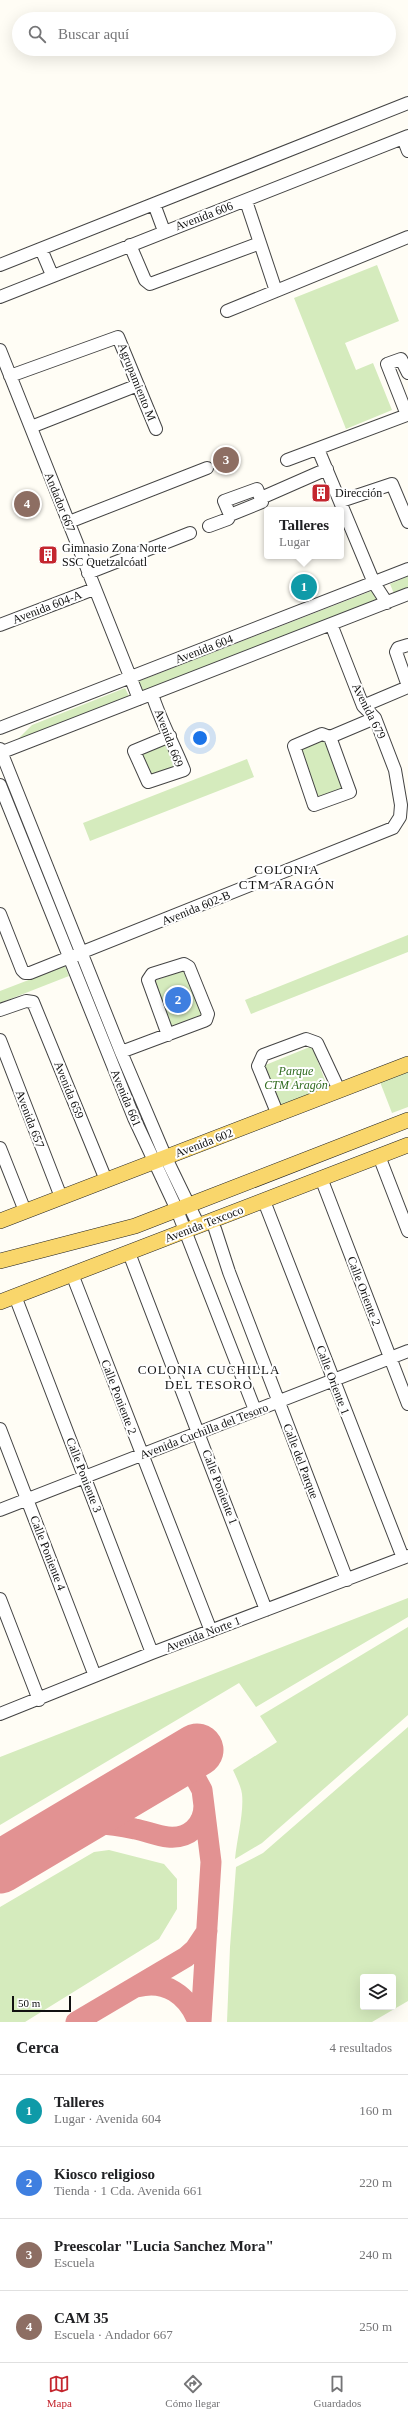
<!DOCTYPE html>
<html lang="es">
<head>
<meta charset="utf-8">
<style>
  :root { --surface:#fff; --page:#f6f6f6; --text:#202124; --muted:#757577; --line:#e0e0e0; --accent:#c4262e }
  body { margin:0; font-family:Georgia,serif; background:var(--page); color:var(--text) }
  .controls { position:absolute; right:12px; bottom:12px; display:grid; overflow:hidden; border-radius:4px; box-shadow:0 4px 16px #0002 }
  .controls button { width:36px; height:36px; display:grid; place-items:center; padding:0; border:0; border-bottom:1px solid var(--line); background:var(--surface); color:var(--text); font:20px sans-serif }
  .scale { position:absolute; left:12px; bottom:10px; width:59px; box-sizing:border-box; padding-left:4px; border:2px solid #111; border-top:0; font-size:11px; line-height:14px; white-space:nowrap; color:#111; -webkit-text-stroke:3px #fff; paint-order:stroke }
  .you { position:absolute; left:200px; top:738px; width:14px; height:14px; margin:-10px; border:3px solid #fff; border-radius:50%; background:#1a73e8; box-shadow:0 0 0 6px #1a73e833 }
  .badge { display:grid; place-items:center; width:26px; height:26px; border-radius:50%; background:var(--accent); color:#fff; font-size:13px; font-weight:700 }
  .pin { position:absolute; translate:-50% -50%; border:2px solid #fff; box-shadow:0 1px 4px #0006 }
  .popup { position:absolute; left:264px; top:507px; width:80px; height:52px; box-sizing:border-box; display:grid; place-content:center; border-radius:4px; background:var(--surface); filter:drop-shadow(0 1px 3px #0005); font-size:13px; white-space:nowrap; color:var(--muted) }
  .popup b { font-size:15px; color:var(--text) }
  .popup::after { content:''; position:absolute; left:50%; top:100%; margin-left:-8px; border:8px solid transparent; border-top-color:var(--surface) }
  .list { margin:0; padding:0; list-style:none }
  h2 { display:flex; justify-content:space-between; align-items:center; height:52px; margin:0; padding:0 16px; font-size:17px }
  h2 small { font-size:13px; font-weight:400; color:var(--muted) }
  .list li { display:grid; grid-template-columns:26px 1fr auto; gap:12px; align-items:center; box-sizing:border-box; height:72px; padding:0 16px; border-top:1px solid var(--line) }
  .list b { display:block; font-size:15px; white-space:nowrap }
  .list p { margin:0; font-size:13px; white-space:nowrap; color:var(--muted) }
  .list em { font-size:13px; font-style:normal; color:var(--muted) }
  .icon { flex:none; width:22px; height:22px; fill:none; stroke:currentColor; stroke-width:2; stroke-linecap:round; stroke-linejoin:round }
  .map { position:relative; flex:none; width:408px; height:2022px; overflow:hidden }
  .search { position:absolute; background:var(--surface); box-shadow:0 4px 16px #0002; left:12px; right:12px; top:12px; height:44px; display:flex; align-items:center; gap:10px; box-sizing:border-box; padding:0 14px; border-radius:22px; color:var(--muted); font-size:15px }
  .sheet { height:340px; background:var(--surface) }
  nav { display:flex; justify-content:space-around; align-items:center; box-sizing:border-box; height:56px; border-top:1px solid var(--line); background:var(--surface); font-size:11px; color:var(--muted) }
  nav a { display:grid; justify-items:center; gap:2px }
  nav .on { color:var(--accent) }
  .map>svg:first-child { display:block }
  .green { fill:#d5ebbd; fill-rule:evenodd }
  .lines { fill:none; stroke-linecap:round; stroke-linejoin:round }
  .taxiway { stroke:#e29292; stroke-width:21 }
  .runway { stroke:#e29292; stroke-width:53 }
  .minor-casing { stroke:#444; stroke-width:14 }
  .major-casing { stroke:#222; stroke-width:16 }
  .minor { stroke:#fff; stroke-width:12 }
  .major { stroke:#f9d66b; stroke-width:15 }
  .labels { text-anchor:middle; stroke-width:4; stroke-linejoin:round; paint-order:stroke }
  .street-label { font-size:12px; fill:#111; stroke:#fff }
  .poi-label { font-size:12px; fill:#111; stroke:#fff; text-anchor:start }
  .park-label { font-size:12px; font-style:italic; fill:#2f6b1f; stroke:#fff }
  .neighbourhood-label { font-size:13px; letter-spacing:1px; fill:#111; stroke:#fff }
</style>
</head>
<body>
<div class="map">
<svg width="408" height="2022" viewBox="0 0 408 2022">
  <rect width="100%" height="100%" fill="#fffdf5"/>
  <path class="green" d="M377,265L399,321L345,343L356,370L373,363L392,410L346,429L294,298Z
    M408,576V591L395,596L390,584Z
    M374,590L378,601L141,694L137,682Z
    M125,688L130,698L14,743L32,725Z
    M326,738L344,790L315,800L296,749Z
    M169,739L181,769L149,781L137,751Z
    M247,759L254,777L90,841L83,823Z
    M408,935V952L251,1014L245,1000Z
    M65,966L69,976L0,1003V991Z
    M184,970L203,1017L172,1030L152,982Z
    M312,1046L329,1091L280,1110L263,1066Z
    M408,1071V1107L392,1113L380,1082Z
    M408,1598V1617L256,1707L239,1683L0,1825V1757Z
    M408,1627V1715L262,1843L235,1859C237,1838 244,1813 242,1794C241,1786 236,1777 233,1770L277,1742L260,1716Z
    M408,1727V2001L372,2022H227L230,1947L236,1867L263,1853ZM363,1977H393V2007H363Z
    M109,1850L164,1864L177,1879V1909L159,1939L25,2022H0V1907L94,1852Z"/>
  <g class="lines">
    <path class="taxiway" d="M184,1757L202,1790L211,1862L201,2022
      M46,1839C62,1831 78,1825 96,1824C109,1824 122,1826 135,1829C146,1831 157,1836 168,1837C189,1839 204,1825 204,1805
      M137,1987C165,1979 188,1995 198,2022
      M76,2022L186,1957L195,1949L207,1931"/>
    <path class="runway" d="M0,1867L197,1750"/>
    <defs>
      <path id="minor" d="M403,138L408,151
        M246,201L276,291
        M154,204L164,231
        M130,245L145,280L150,284L260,243
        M41,249L52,275
        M0,265L408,103
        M0,297L408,136
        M227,311L408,237
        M0,350L139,699
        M10,376L118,337L156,429
        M31,427L138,385
        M318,449L374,583L387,603
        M287,460L407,415L387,364L401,359L408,373
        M257,489L262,502L230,515L224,501Z
        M261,498L327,469
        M341,501L392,484L408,522
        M69,522L207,468
        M209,526L228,519L230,515
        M88,573L190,533
        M0,625L94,589
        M408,645L398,648L396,652L408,686
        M152,694C160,720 174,745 184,770L148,782L134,751L170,736
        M363,706L408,687
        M0,728L408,569
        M322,734L330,737L350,792L314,805L294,746Z
        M330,737L375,718
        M0,749L121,1052L166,1158L199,1226
        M0,753L408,594
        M0,785L134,1118L177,1210L255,1410
        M0,914L22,970L25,973H30L393,828L400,817L401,805L395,770L375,718L363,706L331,624
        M0,1010L26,1001L33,1002L106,1180
        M0,1040L61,1197
        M121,1052L204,1021L206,1020L208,1014L189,967L184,964L152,974L148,980L168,1035
        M278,1115L258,1066L263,1055L306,1039L317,1043L339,1090
        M0,1148L25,1211
        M379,1156L408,1231
        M321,1178L408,1404
        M264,1201L403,1558
        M215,1229L229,1272L347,1580
        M129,1253L266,1610
        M72,1274L211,1631
        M15,1296L152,1653
        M0,1429L95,1676
        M0,1510L408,1351
        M0,1599L39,1700
        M0,1714L152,1653L408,1556"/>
      <path id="major" d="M0,1221L408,1064
        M0,1261L135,1226L408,1120
        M0,1302L408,1145"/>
    </defs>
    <use href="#minor" class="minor-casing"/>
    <use href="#major" class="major-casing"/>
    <use href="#minor" class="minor"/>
    <use href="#major" class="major"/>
  </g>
  <defs>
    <symbol id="building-square" viewBox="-11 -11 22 22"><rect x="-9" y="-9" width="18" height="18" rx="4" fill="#c4262e" stroke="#fff"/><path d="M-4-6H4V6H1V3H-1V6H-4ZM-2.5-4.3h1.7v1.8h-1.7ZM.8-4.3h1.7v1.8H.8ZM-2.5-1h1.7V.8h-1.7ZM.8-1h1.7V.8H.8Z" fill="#fff"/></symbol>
  </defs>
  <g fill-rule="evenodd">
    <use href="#building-square" x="310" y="482" width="22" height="22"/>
    <use href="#building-square" x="37" y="544" width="22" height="22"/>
  </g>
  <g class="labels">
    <g class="street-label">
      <text transform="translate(204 216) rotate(-21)" y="4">Avenida 606</text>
      <text transform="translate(137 382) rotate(68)" y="4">Agrupamiento M</text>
      <text transform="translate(60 502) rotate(68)" y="4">Andador 667</text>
      <text transform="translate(47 607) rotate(-21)" y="4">Avenida 604-A</text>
      <text transform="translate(204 649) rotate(-21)" y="4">Avenida 604</text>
      <text transform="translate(369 711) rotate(63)" y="4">Avenida 679</text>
      <text transform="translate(169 738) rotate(69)" y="4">Avenida 669</text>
      <text transform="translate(196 908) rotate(-22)" y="4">Avenida 602-B</text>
      <text transform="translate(69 1090) rotate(68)" y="4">Avenida 659</text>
      <text transform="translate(126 1098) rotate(67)" y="4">Avenida 661</text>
      <text transform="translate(30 1119) rotate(69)" y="4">Avenida 657</text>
      <text transform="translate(204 1143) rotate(-21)" y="4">Avenida 602</text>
      <text transform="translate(204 1224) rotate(-21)" y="4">Avenida Texcoco</text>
      <text transform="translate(364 1291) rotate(69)" y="4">Calle Oriente 2</text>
      <text transform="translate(333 1380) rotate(69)" y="4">Calle Oriente 1</text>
      <text transform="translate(119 1397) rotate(69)" y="4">Calle Poniente 2</text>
      <text transform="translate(204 1431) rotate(-21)" y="4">Avenida Cuchilla del Tesoro</text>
      <text transform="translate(301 1461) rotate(69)" y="4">Calle del Parque</text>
      <text transform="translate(84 1475) rotate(69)" y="4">Calle Poniente 3</text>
      <text transform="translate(220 1487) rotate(69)" y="4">Calle Poniente 1</text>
      <text transform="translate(48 1553) rotate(69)" y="4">Calle Poniente 4</text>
      <text transform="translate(203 1634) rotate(-21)" y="4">Avenida Norte 1</text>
    </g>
    <g class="poi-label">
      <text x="335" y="497">Dirección</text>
      <text x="62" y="552">Gimnasio Zona Norte<tspan x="62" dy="14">SSC Quetzalcóatl</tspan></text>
    </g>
    <g class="park-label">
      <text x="296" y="1075">Parque<tspan x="296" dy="14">CTM Aragón</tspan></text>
    </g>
    <g class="neighbourhood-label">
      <text x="287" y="874">COLONIA<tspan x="287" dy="15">CTM ARAGÓN</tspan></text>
      <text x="209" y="1374">COLONIA CUCHILLA<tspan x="209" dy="15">DEL TESORO</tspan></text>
    </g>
  </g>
</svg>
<div class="controls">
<button><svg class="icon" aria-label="layers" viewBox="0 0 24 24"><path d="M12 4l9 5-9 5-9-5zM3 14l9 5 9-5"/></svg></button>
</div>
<div class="scale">50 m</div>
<div class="you"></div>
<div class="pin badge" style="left:304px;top:587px;background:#0f9aa8">1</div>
<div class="popup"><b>Talleres</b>Lugar</div>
<div class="pin badge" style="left:178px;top:1000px;background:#3f7fe0">2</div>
<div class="pin badge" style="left:226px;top:460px;background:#8d6e63">3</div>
<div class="pin badge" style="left:27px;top:504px;background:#8d6e63">4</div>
<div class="search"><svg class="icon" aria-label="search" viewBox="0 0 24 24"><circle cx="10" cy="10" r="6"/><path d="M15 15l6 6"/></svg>Buscar aquí</div>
</div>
<section class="sheet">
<h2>Cerca<small>4 resultados</small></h2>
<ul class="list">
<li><span class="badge" style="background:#0f9aa8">1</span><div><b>Talleres</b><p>Lugar · Avenida 604</p></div><em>160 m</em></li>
<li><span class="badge" style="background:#3f7fe0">2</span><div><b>Kiosco religioso</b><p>Tienda · 1 Cda. Avenida 661</p></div><em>220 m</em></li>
<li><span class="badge" style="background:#8d6e63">3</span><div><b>Preescolar &quot;Lucia Sanchez Mora&quot;</b><p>Escuela</p></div><em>240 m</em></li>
<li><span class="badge" style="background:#8d6e63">4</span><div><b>CAM 35</b><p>Escuela · Andador 667</p></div><em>250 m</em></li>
</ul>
</section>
<nav>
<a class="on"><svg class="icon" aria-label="map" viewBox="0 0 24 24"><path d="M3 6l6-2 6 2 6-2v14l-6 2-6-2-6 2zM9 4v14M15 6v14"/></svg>Mapa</a>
<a><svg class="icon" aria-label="directions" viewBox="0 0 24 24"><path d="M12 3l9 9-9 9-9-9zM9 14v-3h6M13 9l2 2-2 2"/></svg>Cómo llegar</a>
<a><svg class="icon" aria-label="saved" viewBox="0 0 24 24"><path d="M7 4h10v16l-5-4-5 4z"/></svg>Guardados</a>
</nav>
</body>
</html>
